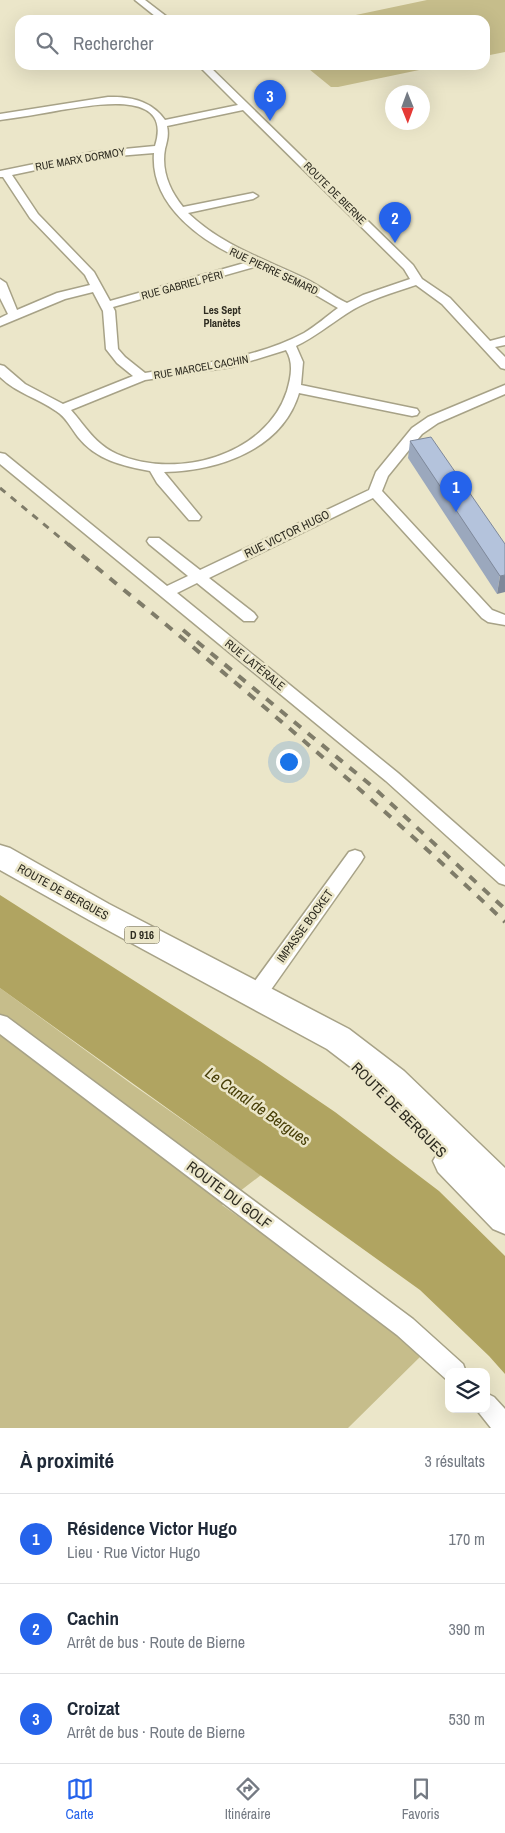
<!DOCTYPE html>
<html lang="fr">
<head>
<meta charset="utf-8">
<style>
  :root { --surface:#fff; --page:#f2f2f3; --text:#1f2937; --muted:#747a83; --line:#e0e1e3; --accent:#2563eb }
  body { margin:0; font-family:"Archivo Narrow",sans-serif; background:var(--page); color:var(--text) }
  .controls { position:absolute; right:15px; bottom:15px; display:grid; overflow:hidden; border-radius:10px; box-shadow:0 5px 20px #0002 }
  .controls button { width:45px; height:45px; display:grid; place-items:center; padding:0; border:0; border-bottom:1px solid var(--line); background:var(--surface); color:var(--text); font:25px sans-serif }
  .compass { position:absolute; left:385px; top:85px; width:45px; height:45px; border-radius:50%; background:var(--surface); box-shadow:0 5px 20px #0002; rotate:179deg }
  .you { position:absolute; left:288px; top:761px; width:18px; height:18px; margin:-12px; border:4px solid #fff; border-radius:50%; background:#1a73e8; box-shadow:0 0 0 8px #1a73e833 }
  .badge { display:grid; place-items:center; width:32px; height:32px; border-radius:50%; background:var(--accent); color:#fff; font-size:16px; font-weight:700 }
  .pin { position:absolute; translate:-50% -41px; filter:drop-shadow(0 1px 2px #0008) }
  .pin::after { content:''; position:absolute; top:26px; width:18px; height:15px; background:inherit; clip-path:polygon(0 0,100% 0,50% 100%) }
  .list { margin:0; padding:0; list-style:none }
  h2 { display:flex; justify-content:space-between; align-items:center; height:65px; margin:0; padding:0 20px; font-size:21px }
  h2 small { font-size:16px; font-weight:400; color:var(--muted) }
  .list li { display:grid; grid-template-columns:32px 1fr auto; gap:15px; align-items:center; box-sizing:border-box; height:90px; padding:0 20px; border-top:1px solid var(--line) }
  .list b { display:block; font-size:19px; white-space:nowrap }
  .list p { margin:0; font-size:16px; white-space:nowrap; color:var(--muted) }
  .list em { font-size:16px; font-style:normal; color:var(--muted) }
  .icon { flex:none; width:28px; height:28px; fill:none; stroke:currentColor; stroke-width:2; stroke-linecap:round; stroke-linejoin:round }
  .map { position:relative; flex:none; width:505px; height:1428px; overflow:hidden }
  .search { position:absolute; background:var(--surface); box-shadow:0 5px 20px #0002; left:15px; right:15px; top:15px; height:55px; display:flex; align-items:center; gap:12px; box-sizing:border-box; padding:0 18px; border-radius:15px; color:var(--muted); font-size:19px }
  .sheet { height:335px; background:var(--surface) }
  nav { display:flex; justify-content:space-around; align-items:center; box-sizing:border-box; height:70px; border-top:1px solid var(--line); background:var(--surface); font-size:14px; color:var(--muted) }
  nav a { display:grid; justify-items:center; gap:2px }
  nav .on { color:var(--accent) }
  .map>svg:first-child { display:block }
  .green { fill:#c6bd8b }
  .water { fill:#b0a461 }
  .lines { fill:none; stroke-linecap:round; stroke-linejoin:round }
  .street-casing { stroke:#a7a287; stroke-width:3 }
  .primary-casing { stroke:#a7a287; stroke-width:3 }
  .street { fill:#fff; fill-rule:evenodd }
  .primary { fill:#fff; fill-rule:evenodd }
  .rail-far1 { stroke:#7f7c69; stroke-width:3; stroke-dasharray:7 7; stroke-linecap:butt }
  .rail { stroke:#7f7c69; stroke-width:4; stroke-dasharray:9 9; stroke-linecap:butt }
  .wall { fill:#9ba8bd }
  .shaded-wall { fill:#7e889a }
  .building { fill:#b4c3dc; stroke:#7e889a }
  .labels { text-anchor:middle; stroke-width:5; stroke-linejoin:round; paint-order:stroke }
  .far-street-label { font-size:11px; fill:#2d2b20; stroke:#ebe6c9 }
  .far-neighbourhood-label { font-size:11px; font-weight:bold; fill:#2d2b20; stroke:#ebe6c9 }
  .shield { fill:#ebe6c9; stroke:#666353; stroke-width:1 }
  .shield-label { font-size:11px; font-weight:bold; fill:#2d2b20 }
  .street-label { font-size:12px; fill:#2d2b20; stroke:#ebe6c9 }
  .near-street-label { font-size:15px; fill:#2d2b20; stroke:#ebe6c9 }
  .near-water-label { font-size:16px; font-style:italic; fill:#463d05; stroke:#ebe6c9 }
</style>
</head>
<body>
<div class="map">
<svg width="505" height="1428" viewBox="0 0 505 1428">
  <rect width="100%" height="100%" fill="#ebe6c9"/>
  <path class="green" d="M427,0H505V52L485,56V20H332Z
    M304,65H443L338,87H331Z
    M0,988L133,1085L261,1175L222,1205L359,1302L423,1354L348,1428H0Z"/>
  <path class="water" d="M0,895L260,1061L335,1112L439,1191L505,1256V1374L489,1356L420,1290L0,988Z"/>
  <g class="lines">
    <defs>
      <path id="street" d="M135,0H145L171,20H160Z
        M198,65H208L413,265L422,279L450,298L490,341L505,337V345L495,347L505,357V369L501,368L442,304L416,285C392,293 367,300 346,314C329,325 315,337 296,346L303,362L301,385L417,409L419,412L417,415L412,416L299,393C282,450 218,471 164,472L201,517L199,520H189L157,483L150,471C123,466 96,460 78,437C71,428 66,417 56,411C38,398 16,393 0,377V365L4,366L25,384L63,404L133,376L117,363L106,349L103,311L93,292L65,299L0,326V318L8,314L0,298V279L6,283L17,310L57,293L90,285L85,275L30,218L3,177H0V171L93,152L155,146C174,87 90,106 61,110C41,114 20,117 0,120V114L108,97C130,96 152,101 165,120L238,105ZM243,110L404,269L410,279L363,295L347,303C332,296 319,285 304,278C262,258 223,246 188,213L253,199L258,196L253,193L183,207C170,191 161,171 165,149C167,141 169,135 167,126ZM154,153C150,207 204,243 248,262L110,301L94,272L38,214L12,175L93,158ZM258,266L297,284L338,308C327,316 316,326 304,333C255,359 199,364 145,373L125,357L118,349L115,311L113,307ZM286,350C294,363 291,377 287,391C266,456 176,480 117,454C95,444 86,427 71,410L145,380L231,367Z
        M505,385V394L438,423L422,434L388,476L382,491L492,610L505,615V625L488,622L482,618L373,498L209,578L254,613L257,617L254,621H244L197,583L177,593L398,773L505,867V885L499,883L386,781L0,464V453L5,454L167,586L188,576L149,544L147,541L149,538H159L200,570L369,490L376,472L412,428L428,417Z
        M355,850L361,852L364,857L361,862L263,1001L256,1003L249,1001L246,995L249,989L349,852Z
        M0,1015L7,1017L413,1319L463,1364L466,1372H449V1381L447,1380L397,1335L0,1034Z
        M486,1393L494,1397L505,1409V1428H491L476,1409H486Z"/>
      <path id="primary" d="M0,845L10,848L109,904L349,1029L404,1071L505,1168V1234L493,1229L438,1172L433,1161L440,1149L382,1091L327,1049L89,920L0,870Z"/>
    </defs>
    <use href="#street" class="street-casing"/>
    <use href="#primary" class="primary-casing"/>
    <use href="#street" class="street"/>
    <use href="#primary" class="primary"/>
    <path class="rail-far1" d="M0,488L69,545"/>
    <path class="rail" d="M68,544C217,666 365,789 505,922
      M183,630L373,787L505,909"/>
  </g>
  <path class="wall" d="M410,441L505,544L497,594L408,458Z"/>
  <path class="shaded-wall" d="M505,575V592L497,594L500,576Z"/>
  <path class="building" d="M431,437L505,544V575L500,576L410,441Z"/>
  <g class="labels">
    <g class="far-street-label">
      <text transform="translate(80 159) rotate(-10)" y="4">RUE MARX DORMOY</text>
      <text transform="translate(335 193) rotate(45)" y="4">ROUTE DE BIERNE</text>
      <text transform="translate(274 271) rotate(25)" y="4">RUE PIERRE SEMARD</text>
      <text transform="translate(182 285) rotate(-15)" y="4">RUE GABRIEL PÉRI</text>
      <text transform="translate(201 367) rotate(-10)" y="4">RUE MARCEL CACHIN</text>
    </g>
    <g class="far-neighbourhood-label">
      <text x="222" y="314">Les Sept<tspan x="222" dy="13">Planètes</tspan></text>
    </g>
    <rect class="shield" x="124.5" y="926.5" width="35" height="17" rx="4"/>
    <g class="shield-label">
      <text x="142" y="939">D 916</text>
    </g>
    <g class="street-label">
      <text transform="translate(287 534) rotate(-26)" y="4">RUE VICTOR HUGO</text>
      <text transform="translate(255 665) rotate(39)" y="4">RUE LATÉRALE</text>
      <text transform="translate(63 892) rotate(29)" y="4">ROUTE DE BERGUES</text>
      <text transform="translate(305 926) rotate(-54)" y="4">IMPASSE BOCKET</text>
    </g>
    <g class="near-street-label">
      <text transform="translate(399 1110) rotate(45)" y="5">ROUTE DE BERGUES</text>
      <text transform="translate(229 1195) rotate(37)" y="5">ROUTE DU GOLF</text>
    </g>
    <g class="near-water-label">
      <text transform="translate(258 1106) rotate(35)" y="6">Le Canal de Bergues</text>
    </g>
  </g>
</svg>
<div class="controls">
<button><svg class="icon" aria-label="layers" viewBox="0 0 24 24"><path d="M12 4l9 5-9 5-9-5zM3 14l9 5 9-5"/></svg></button>
</div>
<svg class="compass" viewBox="-18 -18 36 36"><path d="M0-13l5 13h-10z" fill="#e53935"/><path d="M0 13l5-13h-10z" fill="#747a83"/></svg>
<div class="you"></div>
<div class="pin badge" style="left:456px;top:512px">1</div>
<div class="pin badge" style="left:395px;top:243px">2</div>
<div class="pin badge" style="left:270px;top:121px">3</div>
<div class="search"><svg class="icon" aria-label="search" viewBox="0 0 24 24"><circle cx="10" cy="10" r="6"/><path d="M15 15l6 6"/></svg>Rechercher</div>
</div>
<section class="sheet">
<h2>À proximité<small>3 résultats</small></h2>
<ul class="list">
<li><span class="badge">1</span><div><b>Résidence Victor Hugo</b><p>Lieu · Rue Victor Hugo</p></div><em>170 m</em></li>
<li><span class="badge">2</span><div><b>Cachin</b><p>Arrêt de bus · Route de Bierne</p></div><em>390 m</em></li>
<li><span class="badge">3</span><div><b>Croizat</b><p>Arrêt de bus · Route de Bierne</p></div><em>530 m</em></li>
</ul>
</section>
<nav>
<a class="on"><svg class="icon" aria-label="map" viewBox="0 0 24 24"><path d="M3 6l6-2 6 2 6-2v14l-6 2-6-2-6 2zM9 4v14M15 6v14"/></svg>Carte</a>
<a><svg class="icon" aria-label="directions" viewBox="0 0 24 24"><path d="M12 3l9 9-9 9-9-9zM9 14v-3h6M13 9l2 2-2 2"/></svg>Itinéraire</a>
<a><svg class="icon" aria-label="saved" viewBox="0 0 24 24"><path d="M7 4h10v16l-5-4-5 4z"/></svg>Favoris</a>
</nav>
</body>
</html>
